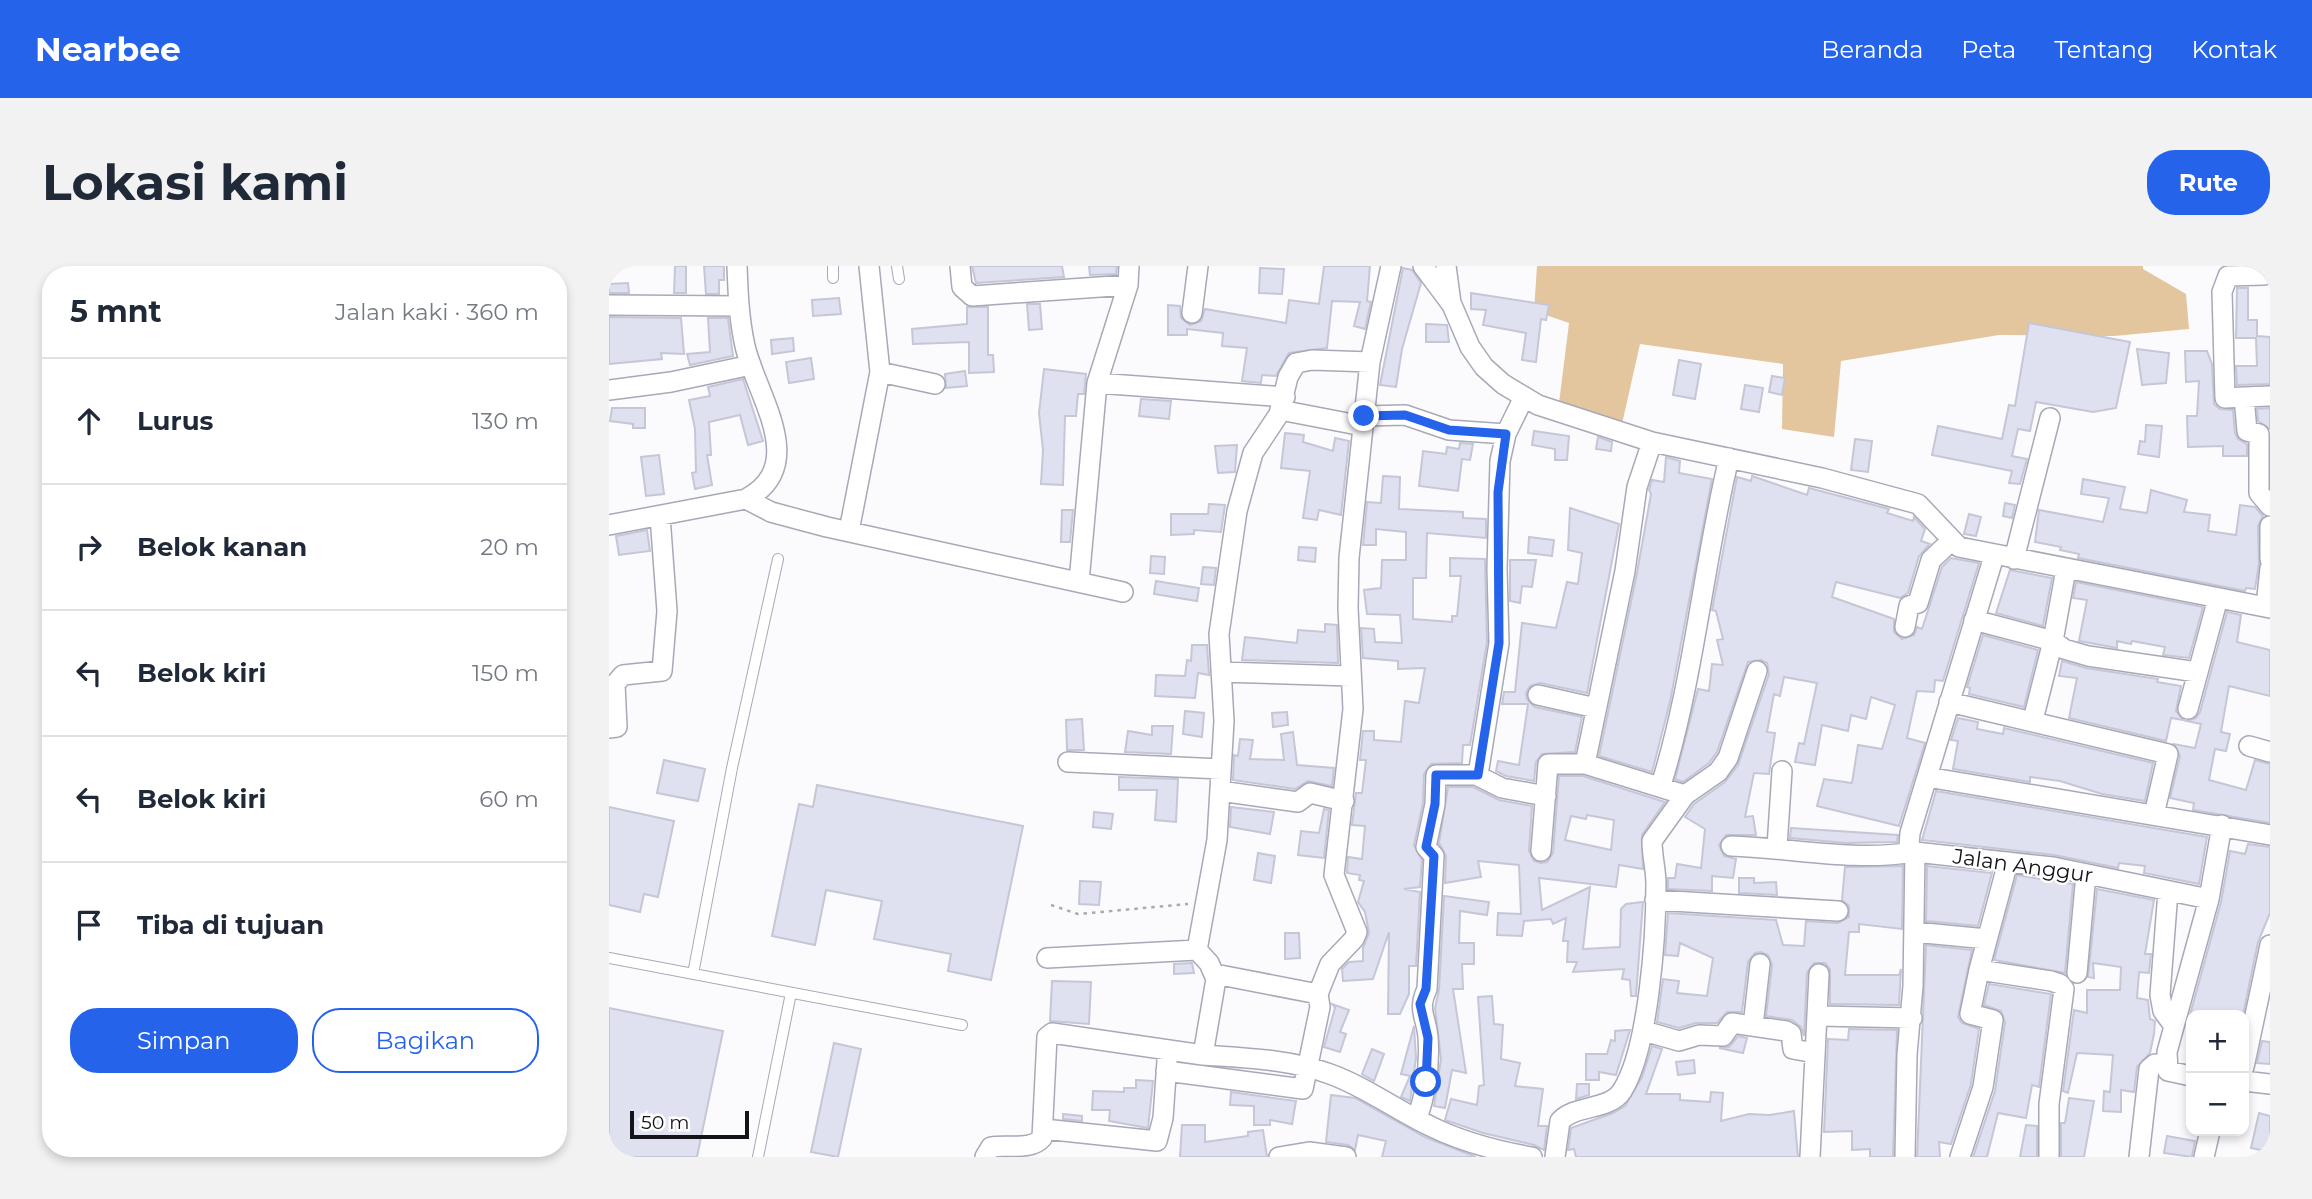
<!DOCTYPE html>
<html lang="id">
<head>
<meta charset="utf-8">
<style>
  :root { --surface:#fff; --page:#f2f2f3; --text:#1f2937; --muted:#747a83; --line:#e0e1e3; --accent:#2563eb }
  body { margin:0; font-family:Montserrat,sans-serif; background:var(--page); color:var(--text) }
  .controls { position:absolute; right:21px; bottom:21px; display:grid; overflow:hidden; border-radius:14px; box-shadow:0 4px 10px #0003 }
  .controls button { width:63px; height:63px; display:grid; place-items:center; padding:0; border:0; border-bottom:2px solid var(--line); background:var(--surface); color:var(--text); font:35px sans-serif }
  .scale { position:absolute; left:21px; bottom:18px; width:119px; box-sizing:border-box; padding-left:7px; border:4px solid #131319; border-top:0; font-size:19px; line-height:24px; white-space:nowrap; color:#131319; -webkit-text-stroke:5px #fff; paint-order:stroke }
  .stop { position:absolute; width:21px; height:21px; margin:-16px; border:5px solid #2563eb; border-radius:50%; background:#fff }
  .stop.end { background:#2563eb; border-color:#fff; box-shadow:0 2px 7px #0008 }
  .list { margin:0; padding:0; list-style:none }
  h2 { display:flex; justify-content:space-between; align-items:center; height:91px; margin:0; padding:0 28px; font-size:30px }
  h2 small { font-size:23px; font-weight:400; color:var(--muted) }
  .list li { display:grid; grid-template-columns:46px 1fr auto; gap:21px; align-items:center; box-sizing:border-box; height:126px; padding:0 28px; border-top:2px solid var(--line) }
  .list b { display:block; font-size:26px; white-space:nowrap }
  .list em { font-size:23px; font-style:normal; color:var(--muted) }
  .actions { display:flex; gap:14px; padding:21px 28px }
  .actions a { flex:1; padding:16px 0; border:2px solid var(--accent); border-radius:28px; text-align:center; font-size:24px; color:var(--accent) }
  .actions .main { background:var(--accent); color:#fff }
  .icon { flex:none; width:38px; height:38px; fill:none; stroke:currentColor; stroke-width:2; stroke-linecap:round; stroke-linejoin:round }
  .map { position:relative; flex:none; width:1661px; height:891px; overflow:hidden; border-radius:28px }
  header { display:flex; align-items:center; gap:42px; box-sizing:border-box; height:98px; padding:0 35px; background:var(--accent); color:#fff }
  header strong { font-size:33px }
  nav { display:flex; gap:38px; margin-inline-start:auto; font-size:24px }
  .intro { display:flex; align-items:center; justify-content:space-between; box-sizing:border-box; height:168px; padding:0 42px }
  h1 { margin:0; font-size:49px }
  .button { padding:18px 32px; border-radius:28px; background:var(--accent); color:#fff; font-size:24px; font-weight:700 }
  main { display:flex; gap:42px; padding:0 42px }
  aside { flex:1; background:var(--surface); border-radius:28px; box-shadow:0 4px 10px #0003 }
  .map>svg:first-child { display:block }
  .green { fill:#e3c59e }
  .building { fill:#dfe0f0; stroke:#c5c6d6; stroke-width:2; fill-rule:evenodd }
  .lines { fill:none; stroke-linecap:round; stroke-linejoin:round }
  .service-casing { stroke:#a8a8b8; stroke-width:12 }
  .minor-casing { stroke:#a8a8b8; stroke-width:22 }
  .path { stroke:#aaaaae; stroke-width:2.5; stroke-dasharray:3.5 5; stroke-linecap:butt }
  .service { stroke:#fff; stroke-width:10 }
  .minor { stroke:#fff; stroke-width:19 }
  .route { stroke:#2563eb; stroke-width:9 }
  .labels { text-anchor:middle; stroke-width:5; stroke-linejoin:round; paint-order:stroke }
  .street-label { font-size:21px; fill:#131319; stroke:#fff }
</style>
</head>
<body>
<header>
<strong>Nearbee</strong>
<nav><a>Beranda</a><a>Peta</a><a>Tentang</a><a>Kontak</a></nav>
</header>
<div class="intro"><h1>Lokasi kami</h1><a class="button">Rute</a></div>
<main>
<aside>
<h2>5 mnt<small>Jalan kaki · 360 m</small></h2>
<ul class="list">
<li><svg class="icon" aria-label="ahead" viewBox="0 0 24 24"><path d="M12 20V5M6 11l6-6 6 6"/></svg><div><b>Lurus</b></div><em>130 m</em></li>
<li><svg class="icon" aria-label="right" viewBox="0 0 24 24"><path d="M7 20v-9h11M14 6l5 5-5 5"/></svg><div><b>Belok kanan</b></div><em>20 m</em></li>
<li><svg class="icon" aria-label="left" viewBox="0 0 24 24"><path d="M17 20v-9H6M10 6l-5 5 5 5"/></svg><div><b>Belok kiri</b></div><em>150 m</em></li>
<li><svg class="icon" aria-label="left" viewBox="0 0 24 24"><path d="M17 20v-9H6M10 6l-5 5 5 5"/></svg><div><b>Belok kiri</b></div><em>60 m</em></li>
<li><svg class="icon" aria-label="arrive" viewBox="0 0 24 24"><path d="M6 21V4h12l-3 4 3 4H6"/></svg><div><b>Tiba di tujuan</b></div></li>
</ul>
<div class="actions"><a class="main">Simpan</a><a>Bagikan</a></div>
</aside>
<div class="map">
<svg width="1661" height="891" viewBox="0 0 1661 891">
  <rect width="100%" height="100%" fill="#fbfbfe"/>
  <path class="green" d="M928,0H1534V3L1577,28L1580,63L1505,70L1390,69L1232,95L1225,171L1173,163L1174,98L1031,78L1013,158L950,137L960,57L925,45Z"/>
  <path class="building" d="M66,0H77V27H65Z
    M95,0H115V14H110V28H97Z
    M363,0H453L455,11L367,17Z
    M480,0H508L507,8L481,9Z
    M715,0H761L758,35L762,36L756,63L745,60L751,36L723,35L718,82L680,87L667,110L653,109L652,117L633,115L638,82L613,80L614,67L578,63V69H559V39L571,40L572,52L581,59L592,55L596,43L677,57L680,34L710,38Z
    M651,2L675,3L673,28L650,27Z
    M794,2L803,4L812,17L793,83L787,121L771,119Z
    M19,17L20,27H0V18Z
    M1628,22H1639V54H1648V70L1661,71V118L1628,119L1627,100H1648L1647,72H1627Z
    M862,27L940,39L937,54L932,53L927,96L913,94L917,67L874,59L877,44L862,43Z
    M230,32L232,48L204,50L203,34Z
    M418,38H431L433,63L420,64Z
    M358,41H379V89H384L385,106L360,107V76L304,78L303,63L358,58Z
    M0,51L72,52L75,88L52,87L53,93L0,98Z
    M99,52H119L124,90L81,99L78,88L101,86Z
    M1420,57L1521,76L1507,142L1484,146L1427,136L1421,165L1409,163L1403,190L1418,193L1411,218L1400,217L1403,205L1323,189L1329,160L1393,173L1400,139L1406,140Z
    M817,58L838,59L840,76H817Z
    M184,72L185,85L163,88L162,74Z
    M1528,83L1560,87L1557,117L1533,119Z
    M1576,85H1598L1603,98L1605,138L1611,143L1624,144L1626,167L1629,173L1638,178V190H1614V180L1579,181L1578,150H1588L1590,115L1577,116Z
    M202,92L205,113L180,117L177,96Z
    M1070,94L1092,98L1086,133L1064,129Z
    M435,103L477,108L475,128H469L467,150H456L454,219L432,218L434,184L430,147Z
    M356,105L358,120L337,122L336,108Z
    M1163,110L1176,112L1173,129L1160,126Z
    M134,113L154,175L139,179L131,149L100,156L102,189H98L103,219L86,223L83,207L87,206L86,163L80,134L101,130L99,121Z
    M1136,119L1154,122L1150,146L1132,143Z
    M532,133L562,135L560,153L530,150Z
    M3,142H36V162H24V158L1,155Z
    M1661,142V163L1649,155L1648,143Z
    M1537,159L1553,160L1550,191L1529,188L1531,175L1536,176Z
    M925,165L960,170L958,194H946V183L923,179Z
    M676,167L695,169L694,176L724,185L726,172L740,175L732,249L710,244L708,254L694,252L701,205L672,202Z
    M989,171L1003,176L1002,185L987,183Z
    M1246,173L1263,175L1259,206L1242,204Z
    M851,177L864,178L861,194L853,193L849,225L810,220L814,185L837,188L838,181L850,183Z
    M628,179L626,206L609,207L606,180Z
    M50,189L55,228L37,230L32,191Z
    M1057,191L1071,195L1070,207L1103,213L1061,436L1043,506L990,490L1028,307L1042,228L1040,224L1043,214L1055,216Z
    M774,210L791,211L790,243L854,246V252L877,253V272L818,267L817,312H804V353L843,356V350H848L852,310H841V292L876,293L878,376L861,479H854L853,497L822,498L815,508L814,537L805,579L813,594L811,621L795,623L811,626L807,700H800V728L791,748H779L780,666L764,713L734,715L733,703L740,696L754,695V682L760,667L756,646L749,636L755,615L750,614L751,609L738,607L739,591L753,593L756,560L743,559L747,527H753L757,494H751L754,465H765V474L792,476L796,435L810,437L816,402L789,403V395L754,392L752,362L765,363L766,376L793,377L791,349L758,348L755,324L772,322L773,294H797V266L767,263V279H754L758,236L772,237Z
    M1143,210L1198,229L1200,222L1280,243L1278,247L1304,255L1305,251L1316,263L1312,275L1321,278L1310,290L1299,327L1291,332L1227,316L1223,331L1285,353V366L1293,373L1305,369L1308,361L1313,363L1333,301L1342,292L1370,297L1334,415L1326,414L1325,426L1308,425L1298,472L1316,477L1290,560L1208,540L1215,513L1243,517L1249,479L1273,483L1286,439L1262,431L1257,453L1242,449L1239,465L1213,459L1206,499L1186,496L1190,477L1195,478L1208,417L1175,411L1171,430L1165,428L1158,466L1166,467L1160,508L1145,507L1136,551L1144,550L1147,569H1117L1110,579L1115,590L1127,593L1124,612L1103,610V625L1059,623V612H1066L1068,598L1092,602L1096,563L1076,551L1085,538L1116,516L1129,499L1160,408L1158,397L1152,394L1139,396L1108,486L1100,497L1074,516L1066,513L1089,423L1100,425L1103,398L1114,399L1108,374L1114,373L1107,345L1103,344L1128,211L1142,215Z
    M1474,213L1516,221L1511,243L1538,247L1542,224L1578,234L1575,246L1601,249L1599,265L1627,269L1631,239L1646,241L1654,250L1649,260L1650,298L1646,323L1637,322L1636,325L1469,292L1470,288L1451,284L1452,281L1426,276L1430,244L1494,256L1500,232L1472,228Z
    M1396,237L1406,239L1403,252L1394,250Z
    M600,238L616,239L612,266L585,264V268L562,269V248H599Z
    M961,242L1010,258L978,427L931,417L921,420L917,427L918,433L926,441L973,451L966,486L933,488L927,496L925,515L897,510L887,505L889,495L910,499L919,438H893L895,426H906L913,357L947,362L958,316L969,318L973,287L959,284Z
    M453,244H464L461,276H452Z
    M1360,248L1372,251L1367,270L1355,268Z
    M38,264L41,285L10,289L7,270Z
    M920,271L945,274L943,290L919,287Z
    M690,281L707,282L706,296L689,294Z
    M542,290L556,291L555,308L541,307Z
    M901,294H927L923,321L913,320L911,337L901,335Z
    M594,301L607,302L605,319L592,318Z
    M1401,304L1443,312L1434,360L1387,347Z
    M547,315L590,322L588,335L545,328Z
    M1467,316L1594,341L1580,392L1554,389L1556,381L1523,375L1522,378L1508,375V382L1470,375L1478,334L1464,332Z
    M1618,346L1632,349L1628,376L1661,384V430L1620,420L1612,466L1621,468L1617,485L1606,483L1600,514L1637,524L1646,494L1661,498V557L1584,544L1585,537L1561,532L1571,490L1565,478L1586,482L1592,458L1578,455L1587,452L1591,446Z
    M716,358L728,359L729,397L633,394L636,371L688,377L689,364L716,366Z
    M1374,369L1429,384L1415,441L1360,428L1361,422L1358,421Z
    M583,379H598L600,409L589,407L586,432L546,430L547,409L576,410L578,394L582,395Z
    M1453,395L1477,402L1549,413L1548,416L1572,420L1567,445L1575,454L1562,452L1557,475L1460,452L1468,412L1450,410Z
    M576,445L595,447L593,471L574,468Z
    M678,446L679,459L664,461L663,447Z
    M1349,452L1369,456L1368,463L1394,468L1395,462L1544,497L1536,535L1493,528L1451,515L1421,511V516L1344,503L1349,475L1342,474Z
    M473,453L475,484H458L457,454Z
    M543,460H564L562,488L516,486L519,465L543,469Z
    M684,466L688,499L725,502L723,520L699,515L686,523L624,514L625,489L629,490L631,473L644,474L641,493L675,494L672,468Z
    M55,494L96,503L89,535L48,527Z
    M950,510H974L1056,536L1033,569L1034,603L1010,599L1007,621L930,612L933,644L981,621L974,683L1011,681L1012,643L1017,638L1034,636L1027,730H1022L1021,714L1013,713L1015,703L964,706L968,696H958L959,675H954L957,652L944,658L942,653L915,655L913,670L888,669L889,647L912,648L910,599L869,595L872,611L836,617L837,590L830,577L839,521H864L890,534L923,540L920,585L925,595L932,597L938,596L944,587ZM978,549L1005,554L1002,584L956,574L962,550L977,553Z
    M510,511L569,513L567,556L546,554L548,524H510Z
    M208,519L414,560L382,714L339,705L342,688L265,673L273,635L217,624L206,679L163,670L190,538L204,541Z
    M1327,525L1598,571L1590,618L1535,607L1536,600L1510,597L1509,602L1445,589L1313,574Z
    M0,541L65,555L49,631L35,628L31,646L0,639Z
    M622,541L665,546L661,568L621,561Z
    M715,543L720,544L715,592L689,589L692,565L710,567Z
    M485,546L504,548L502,563L484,561Z
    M1182,562L1289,569L1288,576L1237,577L1181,572Z
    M1639,578L1661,581V647L1649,676L1634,749H1581L1612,636L1621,585L1636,588Z
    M649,587L666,590L662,617L645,614Z
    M1294,600L1293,663L1250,658V666H1240L1236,709H1290L1292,703L1290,739L1221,738V703L1216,697H1205L1198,707L1195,770L1192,761L1183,754L1157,750L1163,699L1159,689L1152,686L1146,687L1139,696L1133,746H1118L1108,757H1087L1070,762L1048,756L1054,713L1070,715L1068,727L1098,730L1104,692L1071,677L1069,690L1056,689L1059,647L1167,654L1174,679L1195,680L1197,655L1229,657L1240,651V640L1233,634L1236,601Z
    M1318,600L1383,607L1369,660L1317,655Z
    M1408,609L1464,618L1456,707L1385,694Z
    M1130,612H1145V617L1167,616L1168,629L1130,627Z
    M471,615L492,616L490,639L470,638Z
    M1488,623L1545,634L1536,688H1542L1540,707L1530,706L1528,732L1539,734L1541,753L1546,755L1545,768L1541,787L1528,801L1525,826L1512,824V846L1494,845L1495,825L1501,826L1504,789L1468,787L1459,827L1454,825L1465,744L1478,747V724H1511L1512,701L1484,697L1485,712L1479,711Z
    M835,630L880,636L878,649L851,645L850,677H865V698H853L854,723H844L857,807L843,804L836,842L825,840L832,793L826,742L830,724Z
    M676,667H690L691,692L676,693Z
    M1317,679L1363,684L1349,751L1353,757L1370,763L1362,818L1342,878L1330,876L1331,891H1308Z
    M583,697L585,707L565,708V698Z
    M443,715L482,716L480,758L441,755Z
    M1380,718L1442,728L1430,821L1423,819L1417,852L1389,847L1378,891H1364L1386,825L1396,756L1392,745L1375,739Z
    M883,730L885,758L894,759L892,793L911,797L906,820L934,823L929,860H938L935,884L925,879L874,867L836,854L842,833L868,839L870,820L875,819L869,731Z
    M723,738L740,744L731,766L737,768L731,786L715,781L726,742Z
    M0,742L114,765L88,891H0Z
    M805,760L807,792L801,835L792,831L801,810L792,808Z
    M1240,763L1288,764L1284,891H1261V883L1243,884V865L1215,866L1219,773L1239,774Z
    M1017,764H1021L1007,809L990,806V814H977V788H998L1002,774L1006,775V765Z
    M1129,770L1138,772L1134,787L1110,782L1120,781Z
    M1653,775L1661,776V798L1648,797Z
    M225,777L252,783L229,891L202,886Z
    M1043,780L1053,783L1037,828H1071V834L1101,836L1102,826L1114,827L1112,855L1140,848L1161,849L1185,845L1189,891H967L965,883L959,884L962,862L1004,847L1016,840L1033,811Z
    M763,783L775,788L765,815L753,808Z
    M1085,794L1086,807L1069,809L1067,796Z
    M527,814L544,815L539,862L500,855L501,844H483L484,825L515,826V822H527Z
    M968,818H980V829L967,833Z
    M622,826L687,835L683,858L661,854V859H645V840L621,839Z
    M722,829L746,832L816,871L867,891H773L777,875L749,869L746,884L739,879L717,876Z
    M1460,832L1485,835L1475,891H1452V857H1456Z
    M1650,847L1661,850V886L1642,882Z
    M454,848L473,850V855L454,853Z
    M573,859H596V876L639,870V866L654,864L658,891H571Z
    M1417,859L1428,860V891H1411Z
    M1558,870L1586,875L1583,891L1555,887Z"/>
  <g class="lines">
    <defs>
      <path id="service" d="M224,0V12
        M288,0L290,13
        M0,692L353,759
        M84,708L123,502L169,293
        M149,891L182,727"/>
      <path id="minor" d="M351,0L353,21L363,30L519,19
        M814,0L843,39L861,81L875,101L894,118L929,139L1043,176L1213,212L1309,238L1350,281L1661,342
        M837,0L842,37
        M1655,9L1619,10L1613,26L1616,132L1635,131L1638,165L1650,168V227L1661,240
        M0,39L129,40
        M583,47L589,0
        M271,106L326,118
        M488,117L676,131
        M0,124L62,116L142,99
        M1635,131L1661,130
        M671,144L754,160
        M755,150L796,149L840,164L897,168
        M137,233L162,246L218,261L514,326
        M0,259L137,233C201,199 147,129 136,80C130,53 129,27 128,0
        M1661,260V293
        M240,265L271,106L260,0
        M1385,290L1301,567L1300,580L1306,586L1444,601L1600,633
        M1405,293L1441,152
        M470,316L488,117L519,19L520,0
        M1657,340L1661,302
        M1365,354L1444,375L1455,383L1479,390L1588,406
        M1296,361L1300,340L1309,337L1322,294L1342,275
        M612,406L741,410
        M929,429L987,442
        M1340,436L1559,488L1545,549
        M1579,443L1609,332
        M1426,446L1444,375L1457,303
        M0,462L8,461L6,418L14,409L53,405L58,345L51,250
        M1640,480L1661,486
        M459,496L612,503
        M869,509L890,377L888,303L891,195L897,168L915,131
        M1318,511L1661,569
        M1052,519C1085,413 1094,300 1120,192
        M611,525L689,536L701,527L735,535
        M1076,529L1109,506L1119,492L1148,405
        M1122,580C1185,582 1243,596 1306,586L1304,720L1298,789L1296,891
        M1168,581L1173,505
        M932,585L939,498H976L1016,305L1028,221L1043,176
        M1399,596L1370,704L1442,715L1451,718L1455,723L1440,838V891
        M1559,625L1551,729L1554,745L1565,760
        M1046,634L1229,645
        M1305,666L1378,673
        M438,692L588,684
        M1468,707L1477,608
        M709,728L721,698L745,673L748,666L725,609L744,443L739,342L740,292L761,96L782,0
        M1210,750L1303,752
        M1144,760L1151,698
        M1035,765L1070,775L1090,769L1114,770L1123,757L1177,765L1182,768L1184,783L1206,787
        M594,789C636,792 681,793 721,808C757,821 787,844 821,860C853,876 888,885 923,891
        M1635,801L1661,679
        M557,805L694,823L711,741L709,728L606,708
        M1582,810L1559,805L1558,786L1600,633L1613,559
        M1635,815L1661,818
        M808,853C817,827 821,799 819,771C817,749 808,745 818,723L825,590L817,581L826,538L827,509H867L893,522L937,530
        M435,863L548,875L554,852L558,795
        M376,891L382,881C398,878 422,885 433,872L438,771L443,767L594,789L607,713L600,697L588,684L608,574L615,455L610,368L628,245L644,187L670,148L679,111L687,97L703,94L761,96
        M670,891L700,886L737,891
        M946,891L951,855C967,838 1000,845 1013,825C1040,782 1047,670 1047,618C1047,604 1043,590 1043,575L1076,529L976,498
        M1201,891L1210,708
        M1351,891L1374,821L1384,754L1361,748L1370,704
        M1530,891L1540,803L1546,798H1557
        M1595,891L1601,865"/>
    </defs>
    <use href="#service" class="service-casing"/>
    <use href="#minor" class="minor-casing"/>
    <path class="path" d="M442,639L469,648L579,638"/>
    <use href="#service" class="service"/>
    <use href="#minor" class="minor"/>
  </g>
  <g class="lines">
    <path class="route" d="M755,150L796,149L840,164L897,168L889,226L890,377L869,509H827L826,538L817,581L825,590L817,723L811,738L819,772L817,816"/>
  </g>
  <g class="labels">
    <g class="street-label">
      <text transform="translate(1414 600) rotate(8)" y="7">Jalan Anggur</text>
    </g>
  </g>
</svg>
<div class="controls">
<button>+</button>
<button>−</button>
</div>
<div class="scale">50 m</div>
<div class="stop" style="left:817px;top:816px"></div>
<div class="stop end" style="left:755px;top:150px"></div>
</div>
</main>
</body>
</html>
